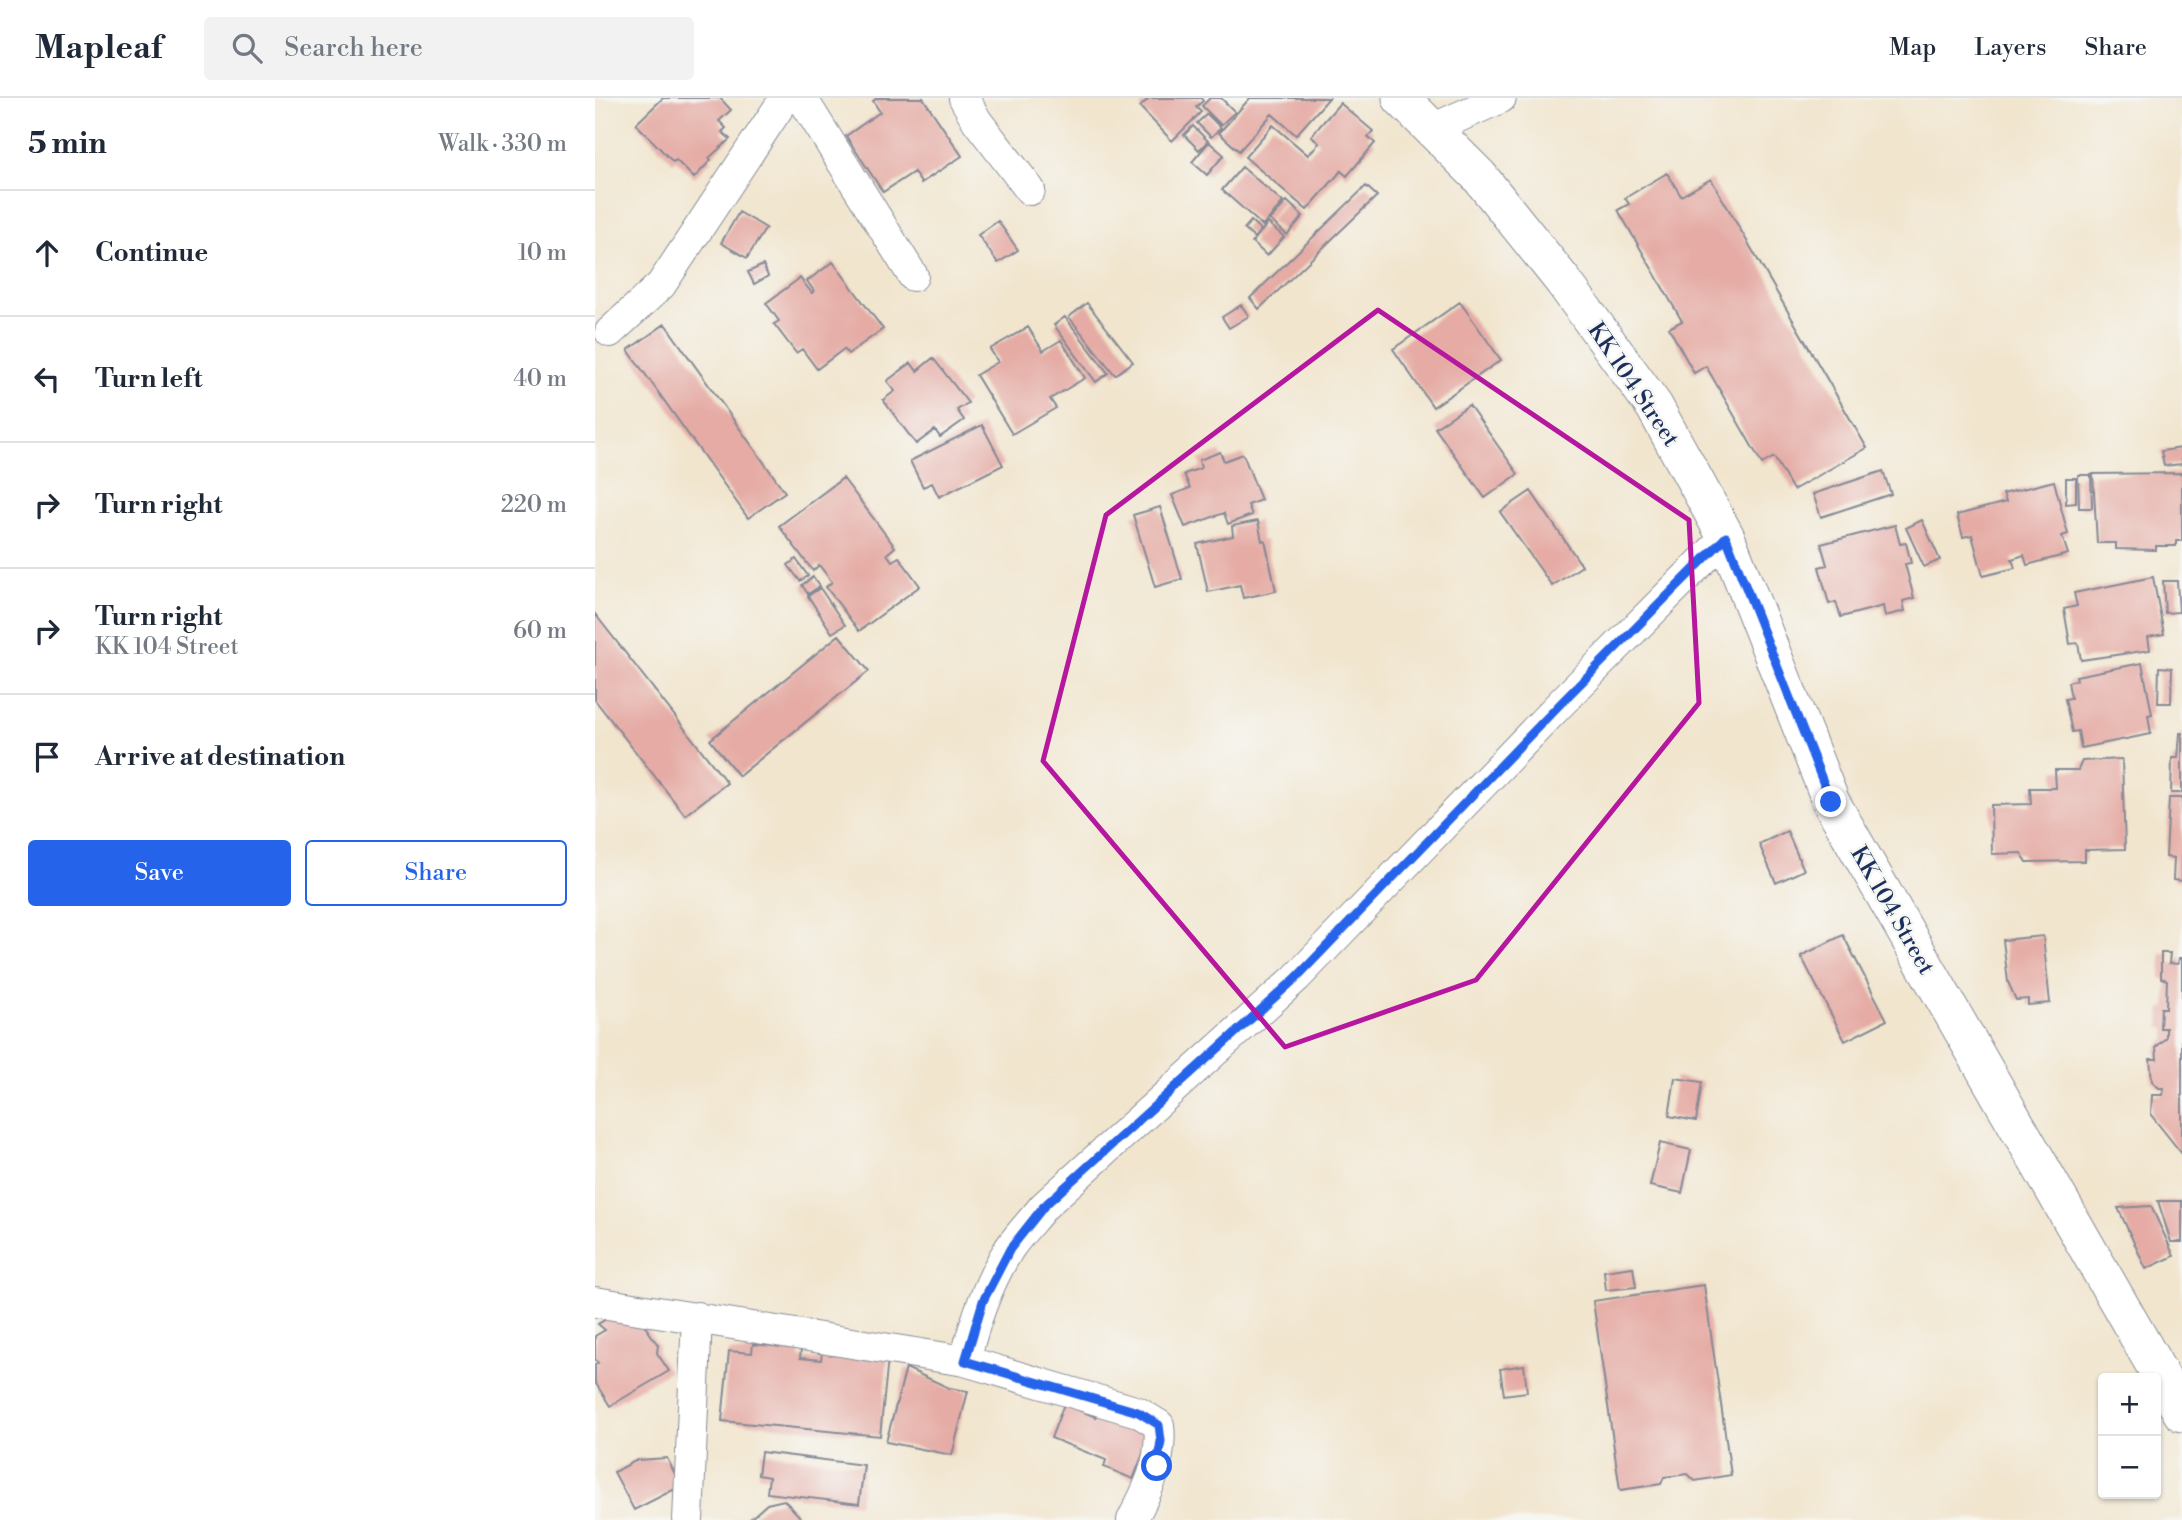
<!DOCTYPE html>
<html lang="en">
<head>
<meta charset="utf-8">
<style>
  :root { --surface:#fff; --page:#f2f2f3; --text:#1f2937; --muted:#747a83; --line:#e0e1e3; --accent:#2563eb }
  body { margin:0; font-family:"Libre Bodoni",serif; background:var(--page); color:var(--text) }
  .controls { position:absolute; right:21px; bottom:21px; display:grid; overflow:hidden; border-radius:7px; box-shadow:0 2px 5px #0004 }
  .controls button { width:63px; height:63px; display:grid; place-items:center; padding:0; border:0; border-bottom:2px solid var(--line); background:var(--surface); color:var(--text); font:35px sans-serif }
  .stop { position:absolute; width:21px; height:21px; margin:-16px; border:5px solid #2563eb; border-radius:50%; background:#fff }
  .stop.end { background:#2563eb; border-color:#fff; box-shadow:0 2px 7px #0008 }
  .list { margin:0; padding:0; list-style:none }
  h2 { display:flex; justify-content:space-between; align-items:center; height:91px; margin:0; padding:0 28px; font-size:30px }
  h2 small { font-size:23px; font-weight:400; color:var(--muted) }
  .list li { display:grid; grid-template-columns:46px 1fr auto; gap:21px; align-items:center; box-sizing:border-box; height:126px; padding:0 28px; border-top:2px solid var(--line) }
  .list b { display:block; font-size:26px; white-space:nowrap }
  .list p { margin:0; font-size:23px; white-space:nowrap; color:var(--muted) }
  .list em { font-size:23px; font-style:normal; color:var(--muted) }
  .actions { display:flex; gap:14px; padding:21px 28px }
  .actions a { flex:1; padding:16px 0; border:2px solid var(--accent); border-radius:7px; text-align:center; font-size:24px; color:var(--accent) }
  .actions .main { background:var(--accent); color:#fff }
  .icon { flex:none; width:38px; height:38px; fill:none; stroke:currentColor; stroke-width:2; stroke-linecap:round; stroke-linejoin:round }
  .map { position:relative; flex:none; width:1587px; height:1422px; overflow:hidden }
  header { display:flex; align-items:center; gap:42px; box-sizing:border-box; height:98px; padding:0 35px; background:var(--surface); border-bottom:2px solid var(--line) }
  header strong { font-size:33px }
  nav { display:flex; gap:38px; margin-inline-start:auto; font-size:24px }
  .search { width:490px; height:63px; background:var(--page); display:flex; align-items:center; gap:18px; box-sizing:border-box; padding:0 24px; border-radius:7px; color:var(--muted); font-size:26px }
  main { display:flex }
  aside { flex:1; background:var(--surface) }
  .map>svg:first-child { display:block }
  .building { fill:#e5aba4 }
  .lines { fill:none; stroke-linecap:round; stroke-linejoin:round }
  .minor-casing { stroke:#868a96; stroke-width:32 }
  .tertiary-casing { stroke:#868a96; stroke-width:39 }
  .minor { stroke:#fff; stroke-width:30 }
  .tertiary { stroke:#fff; stroke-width:37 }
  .route { stroke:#2563eb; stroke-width:9 }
  .marked { fill:none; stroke:#b5179e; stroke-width:5; stroke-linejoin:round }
  .labels { text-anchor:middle; stroke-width:5; stroke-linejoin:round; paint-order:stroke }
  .street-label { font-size:23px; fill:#1b2f5e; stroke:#f6f6f2 }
</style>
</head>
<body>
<header>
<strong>Mapleaf</strong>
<div class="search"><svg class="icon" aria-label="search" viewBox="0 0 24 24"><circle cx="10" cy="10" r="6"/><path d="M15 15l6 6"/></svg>Search here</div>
<nav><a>Map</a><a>Layers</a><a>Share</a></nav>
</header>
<main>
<aside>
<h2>5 min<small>Walk · 330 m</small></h2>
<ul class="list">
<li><svg class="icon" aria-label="ahead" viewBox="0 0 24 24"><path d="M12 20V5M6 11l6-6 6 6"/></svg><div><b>Continue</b></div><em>10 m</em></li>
<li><svg class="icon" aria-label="left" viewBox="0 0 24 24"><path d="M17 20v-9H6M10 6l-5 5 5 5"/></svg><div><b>Turn left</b></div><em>40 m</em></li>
<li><svg class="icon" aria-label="right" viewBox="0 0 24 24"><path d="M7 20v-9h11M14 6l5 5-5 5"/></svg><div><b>Turn right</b></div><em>220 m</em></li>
<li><svg class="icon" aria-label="right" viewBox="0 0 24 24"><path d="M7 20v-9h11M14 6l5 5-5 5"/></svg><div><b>Turn right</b><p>KK 104 Street</p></div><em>60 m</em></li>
<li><svg class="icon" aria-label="arrive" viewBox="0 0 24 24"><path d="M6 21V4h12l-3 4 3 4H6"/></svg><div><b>Arrive at destination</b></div></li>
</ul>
<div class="actions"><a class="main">Save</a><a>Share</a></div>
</aside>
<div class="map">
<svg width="1587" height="1422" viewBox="0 0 1587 1422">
  <rect width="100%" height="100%" fill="#f6f6f2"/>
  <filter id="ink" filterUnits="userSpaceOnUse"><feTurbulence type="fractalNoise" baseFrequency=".0143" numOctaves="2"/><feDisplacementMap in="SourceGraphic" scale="14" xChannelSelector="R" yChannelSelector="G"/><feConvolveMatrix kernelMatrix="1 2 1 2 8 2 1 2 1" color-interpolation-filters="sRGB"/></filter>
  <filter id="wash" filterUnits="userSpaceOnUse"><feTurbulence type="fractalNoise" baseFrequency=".00686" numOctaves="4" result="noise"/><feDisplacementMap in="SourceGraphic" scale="28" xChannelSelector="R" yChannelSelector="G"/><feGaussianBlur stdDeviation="1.57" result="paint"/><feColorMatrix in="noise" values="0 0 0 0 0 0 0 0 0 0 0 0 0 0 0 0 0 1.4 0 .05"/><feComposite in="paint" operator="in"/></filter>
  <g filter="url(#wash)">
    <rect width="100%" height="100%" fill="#f1e5ce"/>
    <g id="blocks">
      <path class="building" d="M68,0H125L136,12L124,23L131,30L127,34L135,41L114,60L116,62L99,80L81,62L78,64L41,26Z
        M282,0H328L367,58L326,85L319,74L288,94L251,38L285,14L278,3Z
        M554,0H606L608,3L601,9L606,14L577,43L545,9Z
        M615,0H626L640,14L626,27L607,8Z
        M655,0H734L701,37L677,16L644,53L624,35Z
        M745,5L778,33L773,39L780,45L752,78L746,73L712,112L650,59L678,27L713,57L724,45L716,38Z
        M612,16L626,30L616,39L602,25Z
        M598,28L613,43L604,52L589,37Z
        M614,44L629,57L612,77L597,64Z
        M647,69L688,104L668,128L627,92Z
        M1072,75L1086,98L1116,81L1272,350L1198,392L1179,359L1167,366L1111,268L1099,275L1074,230L1087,223L1023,112L1034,106L1030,100Z
        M771,88L782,98L664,211L655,200Z
        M692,103L708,118L692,137L675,122Z
        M144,114L171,130L152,160L126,145Z
        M403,123L423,152L403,165L383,137Z
        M656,123L666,132L659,140L649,131Z
        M673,125L689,139L672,158L657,144Z
        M238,164L288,231L253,256L249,251L222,271L207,251L201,255L179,226L184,223L171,205L205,180L217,195L219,193L212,183Z
        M168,167L173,178L159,186L153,174Z
        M865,204L906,262L838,309L798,251Z
        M492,205L538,264L520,277L474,219Z
        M646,207L654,218L634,230L627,219Z
        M470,219L513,275L501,284L459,227Z
        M70,226L190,394L153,420L33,252Z
        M433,229L448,253L466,242L490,280L455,301L461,310L417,336L381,277L403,264L395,251Z
        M338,260L373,305L362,312L369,322L345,339L340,332L321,346L288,302L300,293L292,283L316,265L322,273Z
        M874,307L923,376L890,400L840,330Z
        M387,327L408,367L344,399L337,385L328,389L315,363Z
        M1587,350V366L1569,368L1566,353Z
        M625,354L629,363L648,356L666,402L653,407L657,417L633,426L629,415L590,429L577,397L595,390L589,376L606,370L604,362Z
        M1288,373L1296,396L1226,419L1218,396Z
        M1587,375V443H1581V448H1561V452L1521,451V445H1502L1498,376Z
        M1483,377H1496L1497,410H1484Z
        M248,380L300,449L292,456L297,463L304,459L325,488L264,533L231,489L237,484L224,467L218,473L184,428Z
        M1471,380H1481V405L1471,406Z
        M1459,383L1473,436L1467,438L1473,456L1432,467L1429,457L1417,461L1420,470L1388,478L1377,437L1368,439L1362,417L1411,404L1408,396Z
        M936,393L987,468L957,488L905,414Z
        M565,409L587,481L560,489L538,417Z
        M1327,422L1345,462L1329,469L1311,430Z
        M663,423L667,443L670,442L681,493L648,500L645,487L613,494L602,446L638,438L637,428Z
        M1300,427L1305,446L1311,445L1316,465L1310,466L1319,500L1308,503L1310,513L1290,518L1288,508L1246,519L1241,504L1234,506L1224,469L1232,467L1226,446Z
        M201,461L213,478L205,483L193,467Z
        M218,479L225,488L213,496L207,487Z
        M1558,479L1569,536L1553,539L1555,552L1486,562L1483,545L1475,546L1469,511L1482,508L1479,495Z
        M1568,483H1582L1584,514L1570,515Z
        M225,490L250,527L237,535L213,498Z
        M0,516L132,685L90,717L0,602Z
        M244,537L274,573L144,678L115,642Z
        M1547,565L1557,616L1553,617L1556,636L1486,650L1483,633L1477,634L1470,601L1476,600L1473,584L1482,582L1481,578Z
        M1564,569L1577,570L1576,605H1563Z
        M1585,635H1587V695H1576L1577,660H1583Z
        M1527,661L1530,751L1490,752V763L1432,764L1426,755L1397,756L1396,707L1436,706L1435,690H1461L1460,672H1483L1487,663Z
        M1574,700H1587V783L1578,782L1579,760L1571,759Z
        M1192,733L1209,772L1181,785L1164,746Z
        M1248,837L1292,922L1250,943L1206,858Z
        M1448,838L1455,905L1433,907V901L1421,902L1413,884L1408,842Z
        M1566,855H1575L1574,865L1583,866L1584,860H1587V1056L1556,1017L1557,997H1568L1569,990H1564L1557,983L1555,961H1562L1561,949L1571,940V930H1565L1566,910H1571L1572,882L1566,880Z
        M1080,980L1107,984L1101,1023L1074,1018Z
        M1065,1045L1096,1052L1087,1095L1055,1088Z
        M1563,1103H1587V1144H1576Z
        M1556,1108L1579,1158L1551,1171L1523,1110Z
        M1038,1169L1041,1189L1011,1192L1009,1173Z
        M1109,1187L1136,1377L1100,1383L1093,1376L1069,1379L1066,1386L1025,1392L998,1203Z
        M32,1209L47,1224L63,1247L62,1255L74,1273L15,1308L0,1284V1267L3,1265L0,1261V1238L10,1232L3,1226Z
        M158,1246L206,1251L205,1260L226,1262L227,1253L293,1260L285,1338L127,1323L134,1253L157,1255Z
        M929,1267L932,1294L909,1297L905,1271Z
        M311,1270L354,1290L373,1293L357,1357L291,1344Z
        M519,1298L564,1316L538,1381L509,1369L511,1362L456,1340L469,1306L501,1319Z
        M166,1354L269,1367L264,1406L172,1395L174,1379L163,1377Z
        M72,1360L86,1388L39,1412L19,1374L42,1362Z
        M189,1402L208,1422H154L172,1406Z"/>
    </g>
  </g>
  <g filter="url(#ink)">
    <use href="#blocks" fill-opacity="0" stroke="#868a96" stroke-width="2"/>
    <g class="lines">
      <defs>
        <path id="minor" d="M207,0L318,178
          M369,0L382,23L435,92
          M839,30L906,0
          M15,234L66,187L186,6L193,0
          M0,1204L370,1263L543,1314L564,1327C568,1362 553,1392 537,1422
          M370,1263C379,1225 393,1185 414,1151C424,1136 438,1122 449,1108L701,880L967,604L1131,439
          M93,1422L102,1219"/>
        <path id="tertiary" d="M806,0L884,78L968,183L1059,308L1131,439L1236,704L1587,1315"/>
      </defs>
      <use href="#minor" class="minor-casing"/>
      <use href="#tertiary" class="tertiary-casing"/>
      <use href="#minor" class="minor"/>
      <use href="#tertiary" class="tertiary"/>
    </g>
  </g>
  <g class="lines" filter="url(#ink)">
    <path class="route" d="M562,1368L566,1343L564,1327L543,1314L370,1263L388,1203L415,1151L449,1108L701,880L967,604L1131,439L1236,704"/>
  </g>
  <path class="marked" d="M783,212L1094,422L1104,605L881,882L690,949L448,663L511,417Z"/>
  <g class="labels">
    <g class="street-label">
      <text transform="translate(1039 286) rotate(56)" y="8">KK 104 Street</text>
      <text transform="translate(1298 812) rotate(60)" y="8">KK 104 Street</text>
    </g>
  </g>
</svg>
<div class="controls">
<button>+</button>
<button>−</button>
</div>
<div class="stop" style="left:562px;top:1368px"></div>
<div class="stop end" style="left:1236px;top:704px"></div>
</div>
</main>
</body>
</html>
